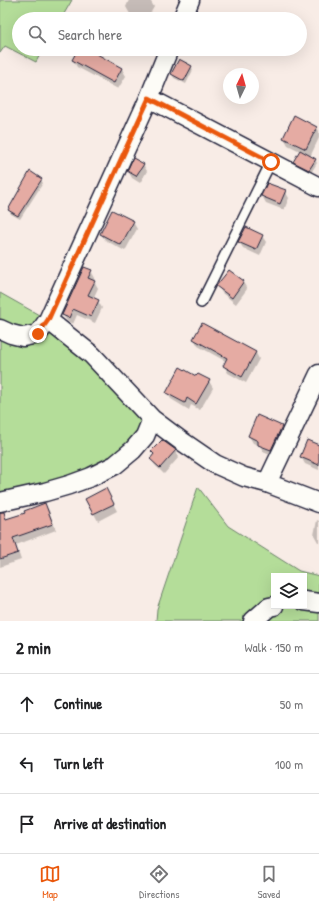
<!DOCTYPE html>
<html lang="en">
<head>
<meta charset="utf-8">
<style>
  :root { --surface:#fff; --page:#f2f2f2; --text:#202124; --muted:#757577; --line:#e0e0e0; --accent:#ea580c }
  body { margin:0; font-family:"Patrick Hand",sans-serif; background:var(--page); color:var(--text) }
  .controls { position:absolute; right:12px; bottom:12px; display:grid; overflow:hidden; border-radius:0px; box-shadow:0 4px 16px #0002 }
  .controls button { width:36px; height:36px; display:grid; place-items:center; padding:0; border:0; border-bottom:1px solid var(--line); background:var(--surface); color:var(--text); font:20px sans-serif }
  .compass { position:absolute; left:223px; top:68px; width:36px; height:36px; border-radius:50%; background:var(--surface); box-shadow:0 4px 16px #0002; rotate:5deg }
  .stop { position:absolute; width:12px; height:12px; margin:-9px; border:3px solid #ea580c; border-radius:50%; background:#fff }
  .stop.end { background:#ea580c; border-color:#fff; box-shadow:0 1px 4px #0008 }
  .list { margin:0; padding:0; list-style:none }
  h2 { display:flex; justify-content:space-between; align-items:center; height:52px; margin:0; padding:0 16px; font-size:17px }
  h2 small { font-size:13px; font-weight:400; color:var(--muted) }
  .list li { display:grid; grid-template-columns:26px 1fr auto; gap:12px; align-items:center; box-sizing:border-box; height:60px; padding:0 16px; border-top:1px solid var(--line) }
  .list b { display:block; font-size:15px; white-space:nowrap }
  .list em { font-size:13px; font-style:normal; color:var(--muted) }
  .icon { flex:none; width:22px; height:22px; fill:none; stroke:currentColor; stroke-width:2; stroke-linecap:round; stroke-linejoin:round }
  .map { position:relative; flex:none; width:319px; height:621px; overflow:hidden }
  .search { position:absolute; background:var(--surface); box-shadow:0 4px 16px #0002; left:12px; right:12px; top:12px; height:44px; display:flex; align-items:center; gap:10px; box-sizing:border-box; padding:0 14px; border-radius:22px; color:var(--muted); font-size:15px }
  .sheet { height:232px; background:var(--surface) }
  nav { display:flex; justify-content:space-around; align-items:center; box-sizing:border-box; height:56px; border-top:1px solid var(--line); background:var(--surface); font-size:11px; color:var(--muted) }
  nav a { display:grid; justify-items:center; gap:2px }
  nav .on { color:var(--accent) }
  .map>svg:first-child { display:block }
  .green { fill:#b4dd99; stroke:#6b806a; fill-rule:evenodd }
  .shadow { fill:#0003 }
  .building { fill:#e5aba3; stroke:#22223b }
  .lines { fill:none; stroke-linecap:round; stroke-linejoin:round }
  .lane-casing { stroke:#22223b; stroke-width:12 }
  .street-casing { stroke:#22223b; stroke-width:21 }
  .lane { stroke:#fdfcf7; stroke-width:9 }
  .street { stroke:#fdfcf7; stroke-width:18 }
  .route { stroke:#ea580c; stroke-width:5 }
</style>
</head>
<body>
<div class="map">
<svg width="319" height="621" viewBox="0 0 319 621">
  <rect width="100%" height="100%" fill="#f8ece6"/>
  <filter id="ink" filterUnits="userSpaceOnUse"><feTurbulence type="fractalNoise" baseFrequency=".025" numOctaves="2"/><feDisplacementMap in="SourceGraphic" scale="8" xChannelSelector="R" yChannelSelector="G"/><feConvolveMatrix kernelMatrix="1 2 1 2 8 2 1 2 1" color-interpolation-filters="sRGB"/></filter>
  <g filter="url(#ink)">
    <path class="green" d="M0,0H72L61,19H19V49H43L36,62L5,46L0,53Z
      M0,293L48,320L152,419L115,465L0,502Z
      M198,487L228,526L299,571L319,576V621H156L157,609ZM274,576H304V606H274Z"/>
    <path class="shadow" d="M129,0H150L154,7L147,19H140L130,14L126,7Z
      M80,49H85L122,69L126,76L118,89L77,67L73,60Z
      M191,66L193,70L186,84L174,78L172,74Z
      M317,127L319,131V138L310,157L315,159L317,163L311,173L296,165L294,162L300,151L288,145L284,138Z
      M143,164L147,171L140,183L132,178L128,171Z
      M41,180L43,183L20,219L11,214L9,210Z
      M285,191L289,198L284,210L266,203L262,196Z
      M133,222L137,229L125,251L105,240L101,234Z
      M262,236L266,242L260,256L243,248L239,242Z
      M91,271L95,278L94,281L98,288L93,299L98,301L102,308L95,323L77,315L73,324L67,321L63,315Z
      M229,271L243,282L247,289L236,304L222,293L218,286Z
      M194,339L256,353L259,359L246,383L228,373L224,366L227,362L198,346Z
      M196,378L209,381L213,388L200,410L191,405L189,410L171,399L167,393Z
      M281,426L285,433L275,456L263,451L260,446L253,443L249,436Z
      M319,446V470L305,464L301,457Z
      M152,451H175L179,457L164,474L155,465L151,459L154,455Z
      M109,496L117,511L98,521L86,499Z
      M45,504L49,511L56,530L16,545L21,560L0,567V523L26,513Z
      M317,520L319,521V542H318L314,535Z"/>
    <path class="building" d="M78,49H88L122,68L114,83L72,60Z
      M179,59L192,66L184,81L171,74Z
      M294,115L317,127L306,149L283,138Z
      M300,150L316,159L309,170L293,162Z
      M133,158L144,164L136,176L127,171Z
      M30,171L42,179L18,216L8,210Z
      M267,183L286,190L280,204L261,196Z
      M112,210L134,221L121,245L100,234Z
      M246,227L263,235L256,250L238,242Z
      M84,267L92,270L88,278L95,281L88,295L99,300L91,317L73,309L69,318L62,315Z
      M229,270L244,281L232,298L216,286Z
      M202,323L256,352L242,377L223,366L227,358L193,339Z
      M180,367L196,376L198,374L210,380L196,404L187,398L185,403L166,393Z
      M257,415L282,426L271,450L258,445V441L248,436Z
      M162,440L176,450L160,468L150,459L154,454L151,451Z
      M307,440L319,445V465L300,457Z
      M106,488L114,504L93,514L85,499Z
      M45,503L53,524L13,538L18,553L0,559V512H4L6,519L25,513L24,511Z"/>
    <g class="lines">
      <defs>
        <path id="lane" d="M201,303L271,162"/>
        <path id="street" d="M182,19L190,0
          M149,98L319,187
          M48,320L92,355L152,419L180,440L215,464L244,477L267,483L319,374
          M0,329L11,334L23,337L38,334L48,320L149,98L169,49
          M267,483L319,503
          M0,502L45,492L69,485L91,477L115,465L133,450L145,436L152,419
          M304,601L319,603
          M253,621L269,607L274,606"/>
      </defs>
      <use href="#lane" class="lane-casing"/>
      <use href="#street" class="street-casing"/>
      <use href="#lane" class="lane"/>
      <use href="#street" class="street"/>
    </g>
  </g>
  <g class="lines" filter="url(#ink)">
    <path class="route" d="M38,334L48,320L149,98L271,162"/>
  </g>
</svg>
<div class="controls">
<button><svg class="icon" aria-label="layers" viewBox="0 0 24 24"><path d="M12 4l9 5-9 5-9-5zM3 14l9 5 9-5"/></svg></button>
</div>
<svg class="compass" viewBox="-18 -18 36 36"><path d="M0-13l5 13h-10z" fill="#e53935"/><path d="M0 13l5-13h-10z" fill="#757577"/></svg>
<div class="stop" style="left:271px;top:162px"></div>
<div class="stop end" style="left:38px;top:334px"></div>
<div class="search"><svg class="icon" aria-label="search" viewBox="0 0 24 24"><circle cx="10" cy="10" r="6"/><path d="M15 15l6 6"/></svg>Search here</div>
</div>
<section class="sheet">
<h2>2 min<small>Walk · 150 m</small></h2>
<ul class="list">
<li><svg class="icon" aria-label="ahead" viewBox="0 0 24 24"><path d="M12 20V5M6 11l6-6 6 6"/></svg><div><b>Continue</b></div><em>50 m</em></li>
<li><svg class="icon" aria-label="left" viewBox="0 0 24 24"><path d="M17 20v-9H6M10 6l-5 5 5 5"/></svg><div><b>Turn left</b></div><em>100 m</em></li>
<li><svg class="icon" aria-label="arrive" viewBox="0 0 24 24"><path d="M6 21V4h12l-3 4 3 4H6"/></svg><div><b>Arrive at destination</b></div></li>
</ul>
</section>
<nav>
<a class="on"><svg class="icon" aria-label="map" viewBox="0 0 24 24"><path d="M3 6l6-2 6 2 6-2v14l-6 2-6-2-6 2zM9 4v14M15 6v14"/></svg>Map</a>
<a><svg class="icon" aria-label="directions" viewBox="0 0 24 24"><path d="M12 3l9 9-9 9-9-9zM9 14v-3h6M13 9l2 2-2 2"/></svg>Directions</a>
<a><svg class="icon" aria-label="saved" viewBox="0 0 24 24"><path d="M7 4h10v16l-5-4-5 4z"/></svg>Saved</a>
</nav>
</body>
</html>
